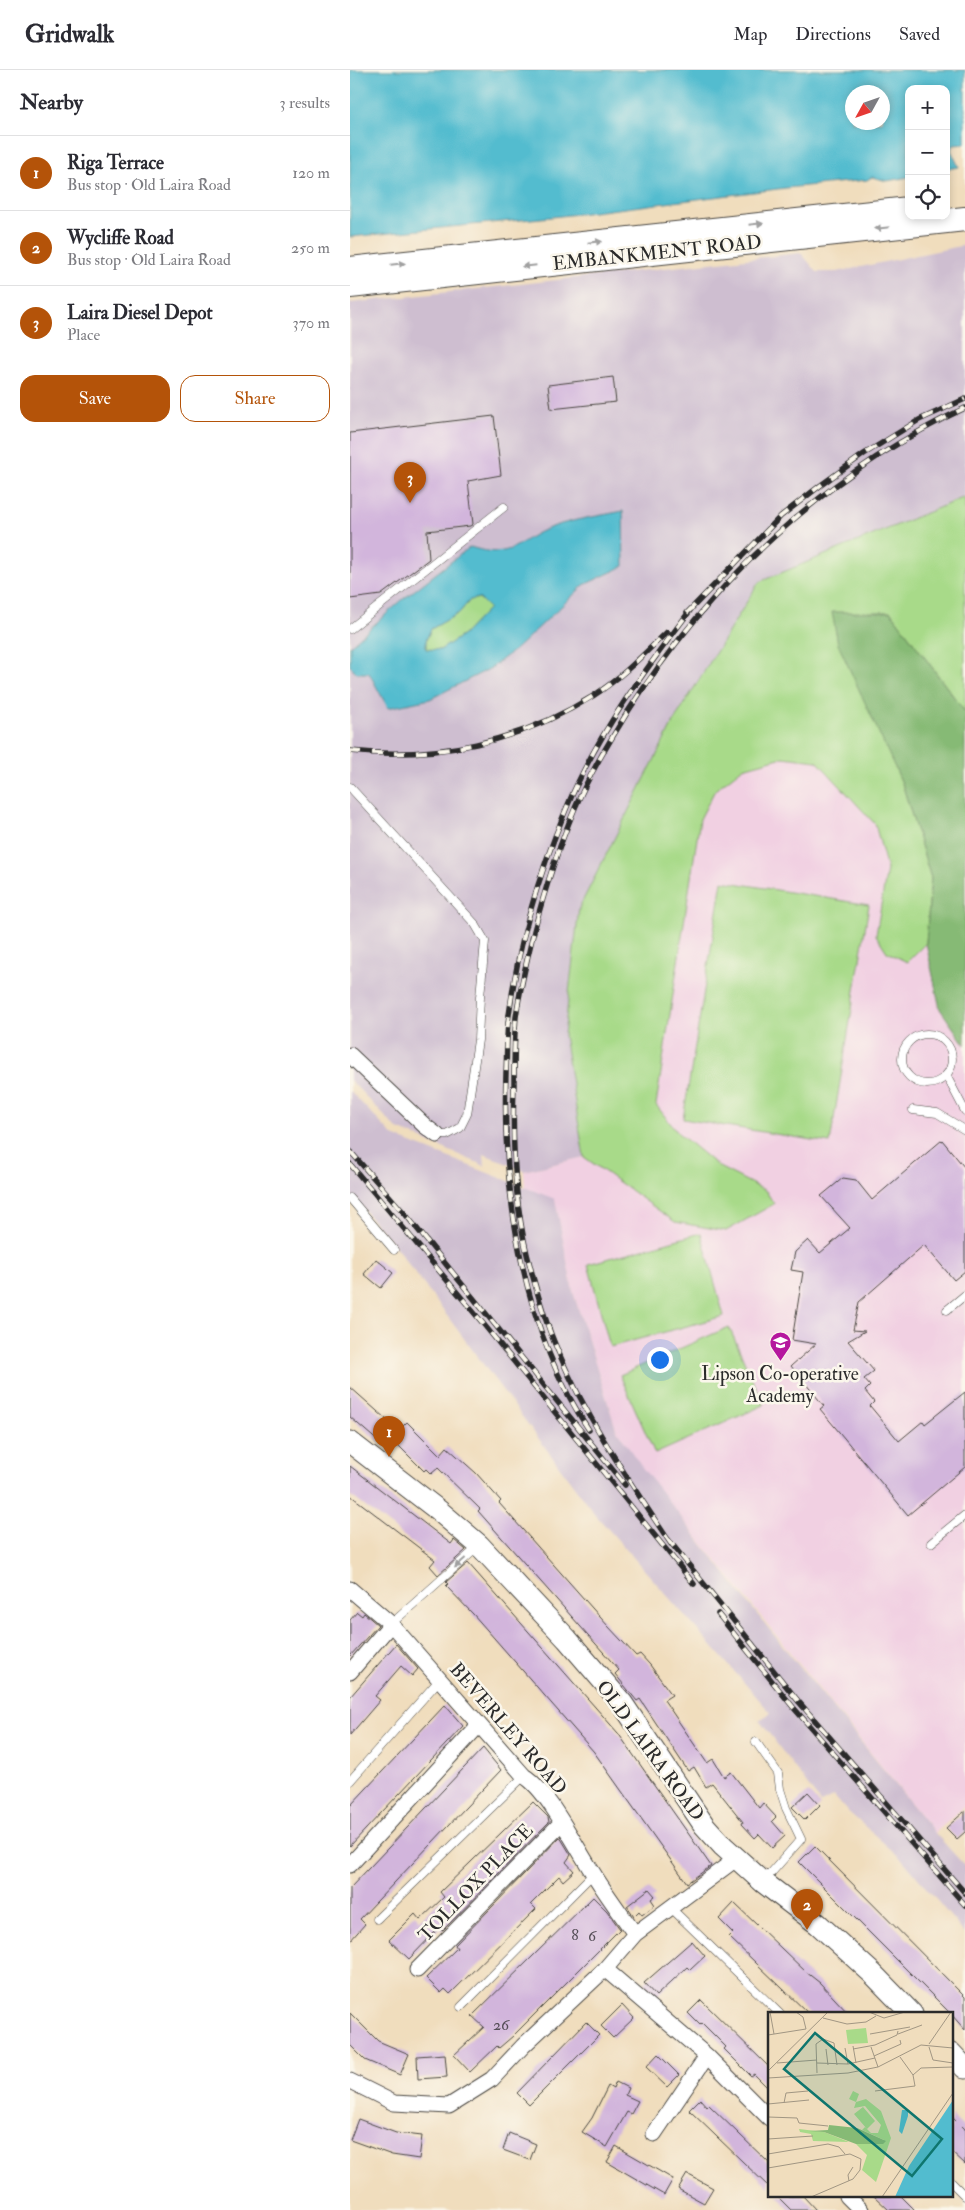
<!DOCTYPE html>
<html lang="en">
<head>
<meta charset="utf-8">
<style>
  :root { --surface:#fff; --page:#f2f2f3; --text:#2b2b33; --muted:#7c7c81; --line:#e1e1e2; --accent:#b45309 }
  body { margin:0; font-family:"IM FELL Double Pica",serif; background:var(--page); color:var(--text) }
  .controls { position:absolute; right:15px; top:15px; display:grid; overflow:hidden; border-radius:10px; box-shadow:0 2px 8px #0003 }
  .controls button { width:45px; height:45px; display:grid; place-items:center; padding:0; border:0; border-bottom:1px solid var(--line); background:var(--surface); color:var(--text); font:25px sans-serif }
  .compass { position:absolute; left:495px; top:15px; width:45px; height:45px; border-radius:50%; background:var(--surface); box-shadow:0 2px 8px #0003; rotate:230deg }
  .you { position:absolute; left:309px; top:1289px; width:18px; height:18px; margin:-12px; border:4px solid #fff; border-radius:50%; background:#1a73e8; box-shadow:0 0 0 8px #1a73e833 }
  .badge { display:grid; place-items:center; width:32px; height:32px; border-radius:50%; background:var(--accent); color:#fff; font-size:16px; font-weight:700 }
  .pin { position:absolute; translate:-50% -41px; filter:drop-shadow(0 1px 2px #0008) }
  .pin::after { content:''; position:absolute; top:26px; width:18px; height:15px; background:inherit; clip-path:polygon(0 0,100% 0,50% 100%) }
  .list { margin:0; padding:0; list-style:none }
  h2 { display:flex; justify-content:space-between; align-items:center; height:65px; margin:0; padding:0 20px; font-size:21px }
  h2 small { font-size:16px; font-weight:400; color:var(--muted) }
  .list li { display:grid; grid-template-columns:32px 1fr auto; gap:15px; align-items:center; box-sizing:border-box; height:75px; padding:0 20px; border-top:1px solid var(--line) }
  .list b { display:block; font-size:19px; white-space:nowrap }
  .list p { margin:0; font-size:16px; white-space:nowrap; color:var(--muted) }
  .list em { font-size:16px; font-style:normal; color:var(--muted) }
  .actions { display:flex; gap:10px; padding:15px 20px }
  .actions a { flex:1; padding:11px 0; border:1px solid var(--accent); border-radius:15px; text-align:center; font-size:18px; color:var(--accent) }
  .actions .main { background:var(--accent); color:#fff }
  .icon { flex:none; width:28px; height:28px; fill:none; stroke:currentColor; stroke-width:2; stroke-linecap:round; stroke-linejoin:round }
  .map { position:relative; flex:none; width:615px; height:2140px; overflow:hidden }
  header { display:flex; align-items:center; gap:30px; box-sizing:border-box; height:70px; padding:0 25px; background:var(--surface); border-bottom:1px solid var(--line) }
  header strong { font-size:24px }
  nav { display:flex; gap:28px; margin-inline-start:auto; font-size:18px }
  main { display:flex }
  aside { flex:1; background:var(--surface) }
  .map>svg:first-child { display:block }
  .built { fill:#f1d0e2 }
  .industrial { fill:#cebed0 }
  .green { fill:#a8da89; stroke:#6a825a }
  .forest { fill:#86ba75; stroke:#587250 }
  .water { fill:#52bccf; stroke:#3e747d; fill-rule:evenodd }
  .building { fill:#d2b5dc }
  .lines { fill:none; stroke-linecap:round; stroke-linejoin:round }
  .service-casing { stroke:#494641; stroke-width:9 }
  .minor-casing { stroke:#494641; stroke-width:17 }
  .secondary-casing { stroke:#494641; stroke-width:23 }
  .primary-casing { stroke:#494641; stroke-width:26 }
  .service { stroke:#fff; stroke-width:8 }
  .minor { stroke:#fff; stroke-width:15 }
  .secondary { stroke:#fff; stroke-width:21 }
  .primary { stroke:#fff; stroke-width:24 }
  .rail-casing { stroke:#2b2b2b; stroke-width:5.5 }
  .rail { stroke:#fbf7ec; stroke-width:4; stroke-dasharray:11; stroke-linecap:butt }
  .oneway { fill:#a0a0a0 }
  .labels { text-anchor:middle; stroke-width:5; stroke-linejoin:round; paint-order:stroke }
  .number-label { font-size:16px; fill:#554e57 }
  .street-label { font-size:19px; fill:#2b2b2b; stroke:#fbf7ec }
  .poi-label { font-size:19px; fill:#2b2b2b; stroke:#fbf7ec }
  .inset-road { fill:none; stroke:#a19683; stroke-width:1 }
  .view { fill:#0f766e; fill-opacity:0.15; stroke:#0f766e; stroke-width:2.5 }
  .inset-edge { fill:none; stroke:#2b2b2b; stroke-width:2.5 }
</style>
</head>
<body>
<header>
<strong>Gridwalk</strong>
<nav><a>Map</a><a>Directions</a><a>Saved</a></nav>
</header>
<main>
<aside>
<h2>Nearby<small>3 results</small></h2>
<ul class="list">
<li><span class="badge">1</span><div><b>Riga Terrace</b><p>Bus stop · Old Laira Road</p></div><em>120 m</em></li>
<li><span class="badge">2</span><div><b>Wycliffe Road</b><p>Bus stop · Old Laira Road</p></div><em>250 m</em></li>
<li><span class="badge">3</span><div><b>Laira Diesel Depot</b><p>Place</p></div><em>370 m</em></li>
</ul>
<div class="actions"><a class="main">Save</a><a>Share</a></div>
</aside>
<div class="map">
<svg width="615" height="2140" viewBox="0 0 615 2140">
  <rect width="100%" height="100%" fill="#fbf7ec"/>
  <filter id="ink" filterUnits="userSpaceOnUse"><feTurbulence type="fractalNoise" baseFrequency=".02" numOctaves="2"/><feDisplacementMap in="SourceGraphic" scale="10" xChannelSelector="R" yChannelSelector="G"/><feConvolveMatrix kernelMatrix="1 2 1 2 8 2 1 2 1" color-interpolation-filters="sRGB"/></filter>
  <filter id="wash" filterUnits="userSpaceOnUse"><feTurbulence type="fractalNoise" baseFrequency=".0096" numOctaves="4" result="noise"/><feDisplacementMap in="SourceGraphic" scale="20" xChannelSelector="R" yChannelSelector="G"/><feGaussianBlur stdDeviation="1.12" result="paint"/><feColorMatrix in="noise" values="0 0 0 0 0 0 0 0 0 0 0 0 0 0 0 0 0 1.4 0 .05"/><feComposite in="paint" operator="in"/></filter>
  <g filter="url(#wash)">
    <rect width="100%" height="100%" fill="#f0ddbd"/>
    <path class="built" d="M433,687L467,691L525,754L537,799L526,865L556,891L576,873L590,939L615,975V1736L585,1763L290,1396L266,1359L223,1222L205,1130L175,1118L174,1101L234,1087L325,1152L376,1161L424,1134L416,1121L369,1097L328,1063L306,1035L350,749L365,720L393,698Z"/>
    <path class="industrial" d="M615,175V427L409,512L325,649L229,838L214,965L234,1087L174,1101L134,1084L135,1096L46,1058L0,1010V596L7,603L19,602L38,638L80,629L141,598L167,578L234,515L274,496L187,463L160,481L136,482L120,477L52,530L0,576V233L451,183L467,202H487Z
      M0,1021L43,1066L205,1129L223,1222L266,1359L291,1396L407,1544L585,1763L615,1796V1864L553,1790L494,1738L484,1726L471,1733L409,1650L421,1643L244,1443L45,1176L0,1124Z"/>
    <path class="green" d="M615,427V642L541,542L482,543L552,713L581,808L576,873L557,892L537,882L526,865L537,799L525,754L467,691L433,687L393,698L365,720L350,749L306,1035L328,1063L369,1097L416,1121L424,1134L376,1161L325,1152L234,1087L214,965L229,838L325,649L409,512Z
      M129,528L139,538L113,565L90,580L76,579V570L81,559L109,543L120,530Z
      M372,811L519,835L480,1073L333,1049Z
      M351,1163L374,1246L260,1277L238,1194Z
      M379,1257L414,1335L305,1384L270,1305Z"/>
    <path class="forest" d="M482,542H541L615,642V975L590,939L576,873L581,808L552,713L488,574Z"/>
    <path class="water" d="M0,0H615V74L604,75L601,80L609,97L596,99V19H559V107L537,111L522,107L517,110L436,118L211,146L0,167ZM502,22H532V52H502Z
      M273,441L274,496L234,515L167,578L141,598L80,629L38,638L19,603H7L0,596V576L52,530L120,477C166,491 165,470 202,457C224,449 250,446 273,441ZM129,528L139,538L113,565L90,580L76,579V570L81,559L109,543L120,530Z"/>
    <g id="blocks">
      <path class="building" d="M263,307L266,332L201,339L198,315Z
        M144,346L151,405L118,411L123,454L120,456L77,461L79,489L31,525L0,529V363Z
        M592,1070L615,1098V1201L604,1210L574,1175L509,1232L503,1260L515,1261L498,1271L524,1301L514,1309L520,1316L515,1321L524,1332L520,1336L549,1371L573,1351L575,1354L615,1322V1397L558,1445L470,1339L474,1336L441,1296L466,1274L442,1270L453,1202L441,1200L445,1182L458,1170L470,1183L500,1158L471,1126L493,1108L506,1110L522,1130Z
        M26,1189L43,1203L31,1218L14,1204Z
        M0,1317L45,1357L30,1373L0,1347Z
        M57,1352L90,1385L97,1377L126,1403L151,1431L149,1433L258,1556L286,1586L290,1584L300,1595L322,1625L314,1630L357,1693L363,1689L374,1707L381,1702L409,1738L413,1733L426,1747L422,1751L435,1766L422,1778L409,1764L405,1768L392,1754L393,1752L362,1713L356,1717L344,1697L338,1701L290,1629L287,1631L265,1604L269,1600L128,1441L130,1439L88,1398L81,1404L76,1399L74,1401L41,1368Z
        M0,1396L101,1474L104,1470L116,1480L88,1505L80,1496L85,1490L0,1425Z
        M118,1493L268,1663L361,1796L337,1813L244,1682L123,1544L96,1516L98,1514L96,1512Z
        M7,1542L12,1546L14,1543L28,1555L0,1586V1550Z
        M46,1574L68,1599L62,1606L51,1596L25,1626L30,1630L0,1665V1627Z
        M95,1635L113,1656L0,1776V1736Z
        M133,1678L151,1700L10,1849L15,1854L0,1871V1818Z
        M458,1722L470,1735L455,1750L442,1737Z
        M183,1732L198,1747L199,1752L92,1861L89,1858L59,1889L39,1870L65,1844L70,1850L94,1827L90,1822Z
        M615,1741V1762L607,1769L596,1758Z
        M210,1767L221,1785L216,1792L224,1801L213,1811L209,1806L181,1834L186,1839L100,1924L95,1919L91,1923L76,1908L107,1878L105,1875Z
        M465,1776L615,1927V1960L601,1944L449,1792Z
        M299,1819L305,1826L301,1829L305,1835L292,1845L289,1841L284,1846L277,1836Z
        M243,1827L257,1841L270,1859L163,1966L149,1978L147,1976L120,2002L104,1985L134,1957L122,1946Z
        M384,1833L456,1902L470,1913L499,1944H459L379,1867L383,1863L369,1849Z
        M342,1871L355,1886L340,1900L337,1897L306,1926L294,1913Z
        M351,1930L419,1997V2019L404,2004L401,2006L374,1979L376,1977L352,1953L350,1955L338,1943Z
        M272,1935L284,1948L263,1968L251,1956Z
        M0,1943L28,1971L59,1984L50,2005L15,1990L0,1975Z
        M236,1952L249,1965L179,2035L167,2023Z
        M95,1984L97,2007L68,2009L67,1986Z
        M308,1984L329,2005L317,2017L296,1997Z
        M266,2012L278,2018L275,2025L288,2031L281,2044L277,2042L257,2077L232,2062L242,2048L258,2016L263,2019Z
        M350,2029L357,2037L359,2035L419,2093V2117L339,2040Z
        M601,2045L615,2059V2094L601,2081Z
        M8,2049L46,2063L72,2066L69,2089L42,2085L0,2070Z
        M159,2063L186,2074L180,2090L153,2080Z
        M266,2076L323,2109L314,2125L257,2092Z
        M337,2104L363,2118L354,2133L328,2119Z
        M427,2126H453L466,2140H441Z
        M524,2126H551L565,2140H539Z"/>
    </g>
  </g>
  <g filter="url(#ink)">
    <use href="#blocks" fill-opacity="0" stroke="#494641" stroke-width="1"/>
    <g class="lines">
      <defs>
        <path id="service" d="M0,559L154,437
          M0,717L125,854L135,871L130,927L128,970L117,1044L110,1058L97,1065H87
          M552 989a25 25 0 1 1 50 0a25 25 0 1 1-50 0Z
          M596,1005L615,1041
          M563,1040L587,1043L615,1060
          M0,1128L44,1180
          M597,1240L615,1225
          M581,1473L615,1445
          M41,1554L128,1477
          M406,1672L428,1703L430,1719L436,1738L451,1769L414,1811
          M0,1711L91,1608
          M321,1838L430,1944
          M27,1849L174,1706
          M111,1937L243,1804
          M601,2112L615,2126"/>
        <path id="minor" d="M0,985L75,1056L87,1065
          M0,1519L41,1554L174,1706C197,1719 227,1779 243,1803C256,1824 271,1844 285,1864
          M0,1602L41,1554
          M0,1795L129,1655
          M255,1899L357,1986L419,2048
          M67,1900L212,1752
          M0,2011L44,2033L99,2036L142,2009L173,1976L255,1899L285,1864L386,1789
          M304,2064L357,1986
          M497,2126L511,2140"/>
        <path id="secondary" d="M0,1372L88,1440L129,1475L217,1569L272,1633L354,1755L373,1776L413,1812L468,1854L523,1904L562,1944
          M601,1983L615,1998"/>
        <path id="primary" d="M0,199L559,139
          M0,216L615,149"/>
      </defs>
      <use href="#service" class="service-casing"/>
      <use href="#minor" class="minor-casing"/>
      <use href="#secondary" class="secondary-casing"/>
      <use href="#primary" class="primary-casing"/>
      <use href="#service" class="service"/>
      <use href="#minor" class="minor"/>
      <use href="#secondary" class="secondary"/>
      <use href="#primary" class="primary"/>
      <defs>
        <path id="rail" d="M337,543L431,446L471,415L514,384L569,350L615,329
          M0,681C85,690 170,672 243,626C270,609 294,584 317,562
          M0,1081L56,1145L275,1415
          M0,1094L131,1251L344,1514
          M239,1360C172,1259 152,1122 156,1003C157,984 156,964 159,945C168,874 189,803 217,737C247,664 295,600 342,538
          M317,1468L449,1632L615,1823
          M321,1474C280,1412 237,1350 208,1281C194,1250 185,1216 177,1184C164,1129 162,1071 164,1015C164,993 164,969 166,947C170,918 177,889 184,861C195,819 208,778 225,738C239,705 258,674 277,643C360,513 474,404 615,338
          M368,1544L443,1637L615,1835"/>
      </defs>
      <use href="#rail" class="rail-casing"/>
      <use href="#rail" class="rail"/>
    </g>
    <defs><path id="oneway-solid" d="M-6-.8H1V-3.2L6.5 0L1 3.2V.8H-6Z" transform="scale(1.25)"/></defs>
    <g class="oneway">
      <use href="#oneway-solid" transform="translate(406 154) rotate(-6)"/>
      <use href="#oneway-solid" transform="translate(532 158) rotate(174)"/>
      <use href="#oneway-solid" transform="translate(245 172) rotate(-6)"/>
      <use href="#oneway-solid" transform="translate(48 194) rotate(-6)"/>
      <use href="#oneway-solid" transform="translate(179 196) rotate(174)"/>
      <use href="#oneway-solid" transform="translate(110 1493) rotate(138)"/>
    </g>
  </g>
  <defs>
    <symbol id="school-pin" viewBox="-11 -11 22 30"><path d="M0 17L-7.5 6A9.5 9.5 0 1 1 7.5 6Z" fill="#b5179e" stroke="#fbf7ec"/><path d="M0-5L7-2L0 1L-7-2ZM-4 1L0 2.5L4 1V4Q0 6-4 4Z" fill="#fff"/></symbol>
  </defs>
  <g fill-rule="evenodd">
    <use href="#school-pin" x="418" y="1260" width="25" height="34"/>
  </g>
  <g class="labels">
    <g class="number-label">
      <text x="225" y="1870">8</text>
      <text x="242" y="1871">6</text>
      <text x="151" y="1960">26</text>
    </g>
    <g class="street-label">
      <text transform="translate(307 182) rotate(-6)" y="7">EMBANKMENT ROAD</text>
      <text transform="translate(159 1658) rotate(49)" y="7">BEVERLEY ROAD</text>
      <text transform="translate(301 1680) rotate(54)" y="7">OLD LAIRA ROAD</text>
      <text transform="translate(125 1812) rotate(-46)" y="7">TOLLOX PLACE</text>
    </g>
    <g class="poi-label">
      <text x="430" y="1310">Lipson Co-operative<tspan x="430" dy="22">Academy</tspan></text>
    </g>
  </g>
  <g transform="translate(418 1942)">
    <rect width="185" height="185" fill="#f0ddbd"/>
    <path d="M98,16L100,31L80,32L78,18ZM85,79L91,82L88,90L98,87L113,99L123,126L108,170L94,158L99,143L88,132L116,128L94,118L97,115L103,121H110L113,113L97,94L86,96L88,90L81,87ZM95,95L107,109L99,117L86,102ZM31,117L56,120L81,130L45,129L43,122L32,120Z" fill="#a8da89"/>
    <path d="M61,113L89,116L118,129L115,132H88L56,120L41,119L60,118Z" fill="#86ba75"/>
    <path d="M185,88V185H127L141,154ZM134,98H140V104L134,122L131,119Z" fill="#52bccf"/>
    <path class="inset-road" d="M2,0L6,22M28,0L35,5L38,17M101,0L116,6L137,0M55,6L79,12L98,10L108,4M102,22L142,15M130,22L154,13M0,23L38,17M161,32L183,0M85,34L88,51M103,35L110,55M161,35L165,48L185,51M77,36L80,52M58,37L60,53M85,37L107,33L129,23L130,19M106,44L133,32L132,28M9,51L49,48M49,51L80,52L107,46M0,59L60,0M49,61L48,32L55,27L66,31L69,53M145,63L153,56L185,55M0,66L80,61L110,55L153,33L185,36M107,79L147,74L145,63L132,45M16,91L18,81L40,79M0,92L41,88M0,105L29,106L31,111L60,114M0,127L45,124M0,142L60,132L71,135L77,142M0,156L82,142L93,147L92,158L85,167L43,185M81,169L80,163L85,155M114,185L185,81"/>
    <path class="view" d="M47,21L174,127L144,164L16,57Z"/>
    <rect width="185" height="185" class="inset-edge"/>
  </g>
</svg>
<div class="controls">
<button>+</button>
<button>−</button>
<button><svg class="icon" aria-label="locate" viewBox="0 0 24 24"><circle cx="12" cy="12" r="6"/><path d="M12 2v4M12 18v4M2 12h4M18 12h4"/></svg></button>
</div>
<svg class="compass" viewBox="-18 -18 36 36"><path d="M0-13l5 13h-10z" fill="#e53935"/><path d="M0 13l5-13h-10z" fill="#7c7c81"/></svg>
<div class="you"></div>
<div class="pin badge" style="left:39px;top:1387px">1</div>
<div class="pin badge" style="left:457px;top:1860px">2</div>
<div class="pin badge" style="left:60px;top:433px">3</div>
</div>
</main>
</body>
</html>
